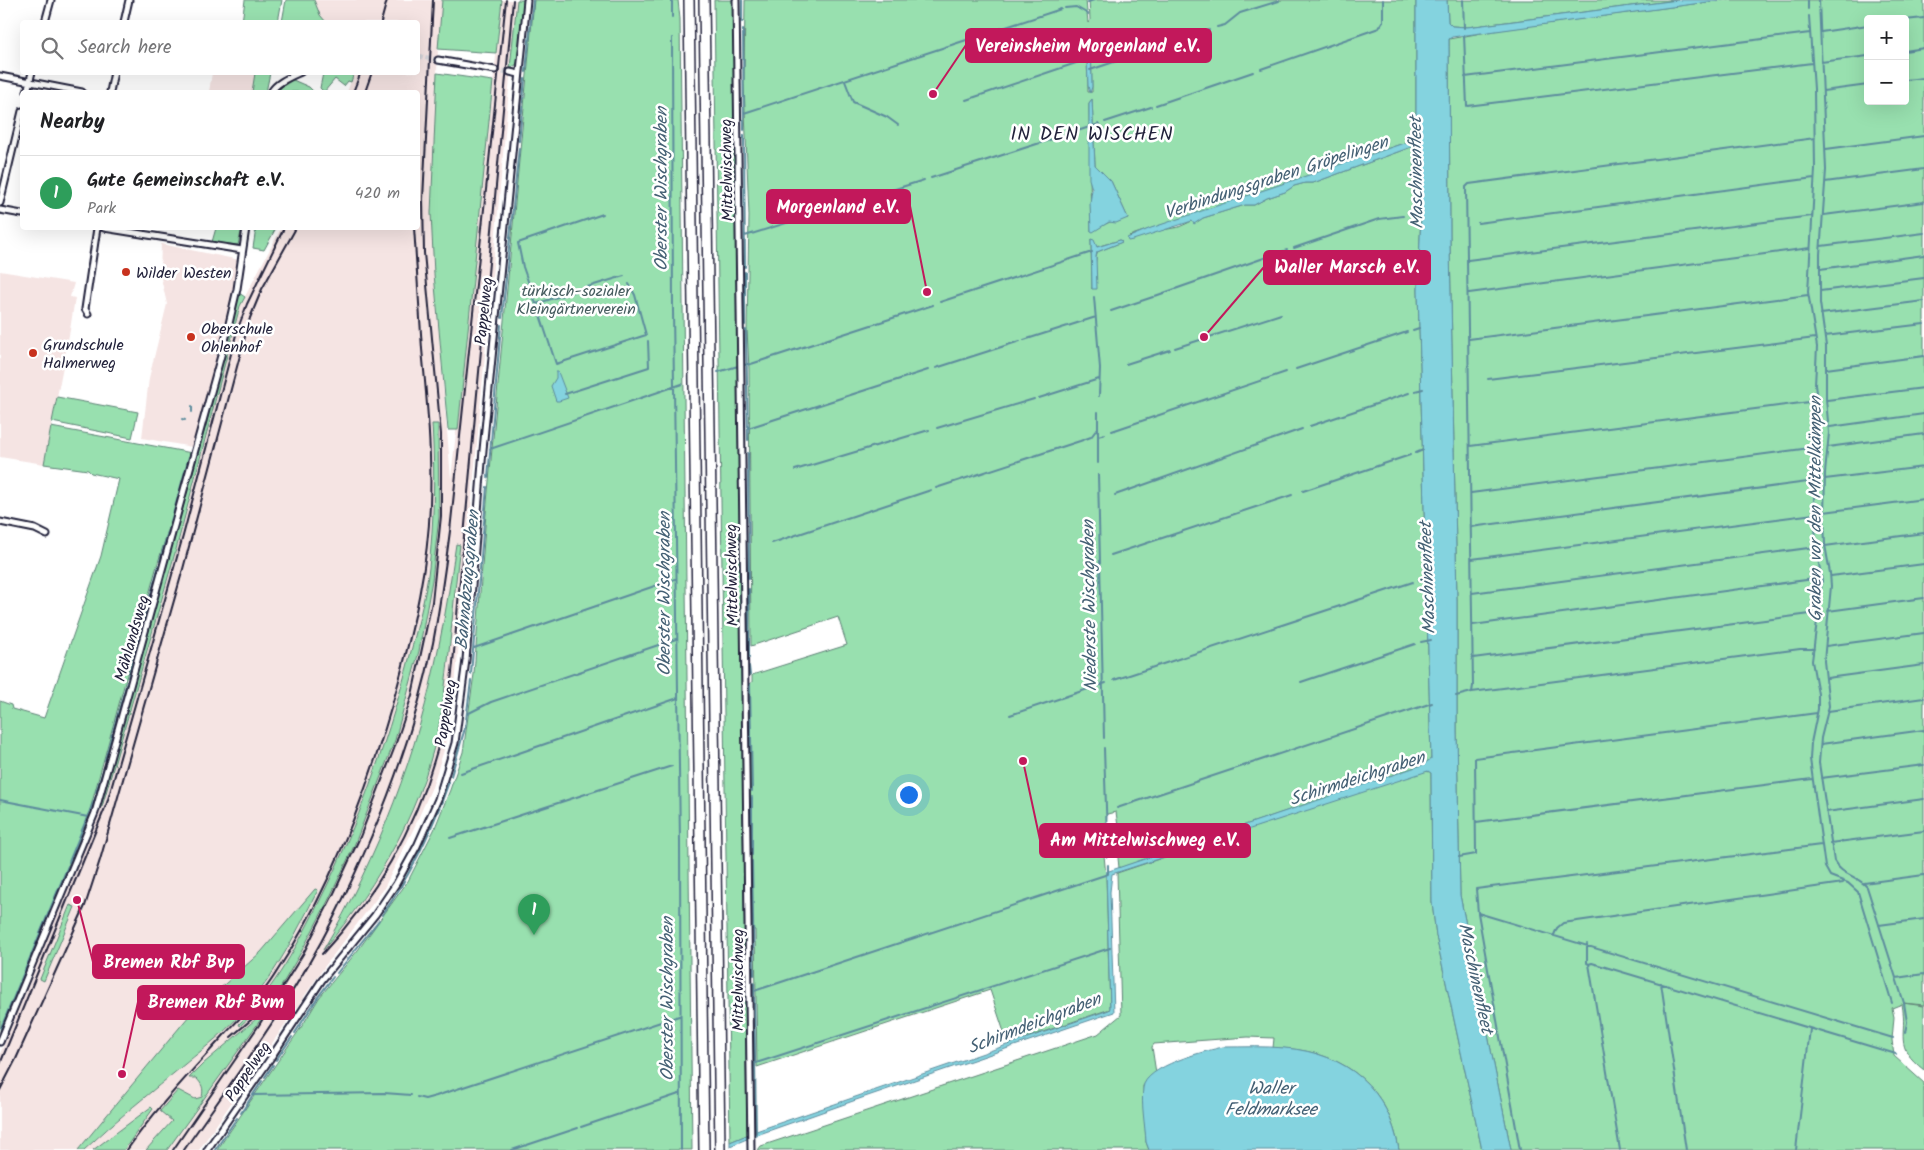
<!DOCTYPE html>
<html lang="en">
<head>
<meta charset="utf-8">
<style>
  :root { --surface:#fff; --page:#f6f6f6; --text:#202124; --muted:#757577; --line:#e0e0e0; --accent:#ea580c }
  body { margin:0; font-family:Kalam,sans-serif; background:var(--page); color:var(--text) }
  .controls { position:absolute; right:15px; top:15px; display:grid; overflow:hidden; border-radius:5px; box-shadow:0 5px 20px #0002 }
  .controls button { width:45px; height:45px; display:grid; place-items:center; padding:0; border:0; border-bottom:1px solid var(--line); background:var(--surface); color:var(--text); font:25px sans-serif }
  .you { position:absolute; left:908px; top:794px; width:18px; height:18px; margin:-12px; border:4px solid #fff; border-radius:50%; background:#1a73e8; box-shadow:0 0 0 8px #1a73e833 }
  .badge { display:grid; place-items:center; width:32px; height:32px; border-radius:50%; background:var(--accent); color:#fff; font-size:16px; font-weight:700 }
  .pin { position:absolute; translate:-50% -41px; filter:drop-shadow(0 1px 2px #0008) }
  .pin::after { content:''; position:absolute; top:26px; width:18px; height:15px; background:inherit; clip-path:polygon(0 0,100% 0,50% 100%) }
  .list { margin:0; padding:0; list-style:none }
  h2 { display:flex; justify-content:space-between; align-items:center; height:65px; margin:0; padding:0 20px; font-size:21px }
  h2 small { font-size:16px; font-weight:400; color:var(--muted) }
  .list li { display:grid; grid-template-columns:32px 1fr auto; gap:15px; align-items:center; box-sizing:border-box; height:75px; padding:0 20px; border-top:1px solid var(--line) }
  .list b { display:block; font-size:19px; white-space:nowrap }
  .list p { margin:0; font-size:16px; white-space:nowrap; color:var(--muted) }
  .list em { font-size:16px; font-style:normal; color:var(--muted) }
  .icon { flex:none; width:28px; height:28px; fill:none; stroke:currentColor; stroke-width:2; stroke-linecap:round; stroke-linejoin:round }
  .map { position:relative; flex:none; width:1924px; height:1150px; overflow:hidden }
  .search { position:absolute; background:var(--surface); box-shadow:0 5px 20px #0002; left:20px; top:20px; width:400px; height:55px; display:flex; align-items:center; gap:12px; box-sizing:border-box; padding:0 18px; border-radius:5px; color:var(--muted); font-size:19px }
  .panel { position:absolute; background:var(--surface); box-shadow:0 5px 20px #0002; left:20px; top:90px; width:400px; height:140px; border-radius:5px }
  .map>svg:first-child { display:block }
  .built { fill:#f5e4e3 }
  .green { fill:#98e0af; stroke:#5d8175; fill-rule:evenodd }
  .water { fill:#84d3df; stroke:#5d8c9d }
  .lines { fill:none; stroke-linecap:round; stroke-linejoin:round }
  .stream { stroke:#5d8c9d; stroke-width:2 }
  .minor-tunnel { stroke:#d3d3d8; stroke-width:5; stroke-dasharray:5 2.5; stroke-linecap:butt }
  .minor-casing { stroke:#22223b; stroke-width:9 }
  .motorway-casing { stroke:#22223b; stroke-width:12 }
  .minor { stroke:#fff; stroke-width:5 }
  .motorway { stroke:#fff; stroke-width:9 }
  .rail { stroke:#22223b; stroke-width:2 }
  .poi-dot { fill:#c8321e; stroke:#fff; stroke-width:2 }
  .labels { text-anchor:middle; stroke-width:5; stroke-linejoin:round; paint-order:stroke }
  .street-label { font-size:16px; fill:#22223b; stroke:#fff }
  .poi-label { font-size:16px; fill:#22223b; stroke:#fff; text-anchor:start }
  .park-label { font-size:16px; fill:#455b5e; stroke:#fff }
  .water-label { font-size:18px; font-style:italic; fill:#446074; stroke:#fff }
  .quarter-label { font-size:19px; letter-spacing:1px; fill:#22223b; stroke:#fff }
  .leader { fill:none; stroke:#c2185b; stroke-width:2 }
  .callout-dot { fill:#c2185b; stroke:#fff; stroke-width:2 }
  .callout { fill:#c2185b; stroke:#c2185b; stroke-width:2 }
  .callout-label { font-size:18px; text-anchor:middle; font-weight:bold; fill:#fff }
</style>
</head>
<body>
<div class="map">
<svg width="1924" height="1150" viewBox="0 0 1924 1150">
  <rect width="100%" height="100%" fill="#fff"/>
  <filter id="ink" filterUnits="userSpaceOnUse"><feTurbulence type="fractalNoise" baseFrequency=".02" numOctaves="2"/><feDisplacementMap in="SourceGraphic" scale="10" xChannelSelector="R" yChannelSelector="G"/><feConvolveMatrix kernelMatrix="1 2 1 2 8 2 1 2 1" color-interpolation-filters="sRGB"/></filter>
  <g filter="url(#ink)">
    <path class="built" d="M314,0H442L438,49L431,213L434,274L451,479L502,0H517L454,697L444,750L432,787L414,828L383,890L325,966L199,1150H167L267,1010L203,1064L190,1078H196L202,1084L203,1090L202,1097L195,1099L178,1090L160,1111L172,1121L146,1150H124L152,1109L151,1107L93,1150H84L134,1106L205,1048L246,1008L264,986L291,943L318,891L316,889L261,952L189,1016L78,1150H0V1054L102,807L177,546L240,306L281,228H418V92H347L354,73L418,72V22H326L320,15Z
      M232,72L255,73L252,92H209L212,73Z
      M161,244L235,259L239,261L232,305L218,360L192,447L142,438L149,378L167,304L160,274Z
      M0,271L74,283L70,297L75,298L70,330L44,464L0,457Z"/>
    <path class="green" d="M245,0H282L278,22H242Z
      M286,0H314L320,15L326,22H282Z
      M442,0H502L496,53L438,49Z
      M517,0H524L518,60L516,65L510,68Z
      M534,0H678L680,19L692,1150H217L304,1023L319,998L358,950L408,881L434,830L450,790L463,752L474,674L486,513Z
      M714,0H733L747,1135L730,1142Z
      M745,0H1086L1088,23L1090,20L1089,0H1416V132L1410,141L1129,236L1179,227L1192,221L1197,222L1203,218L1245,205H1254L1267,198L1285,192L1294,186L1305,183H1313L1414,146L1416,150C1415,169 1409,196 1421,213L1418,290L1431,759L1422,765L1407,770L1119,868L1118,858L1121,848L1116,812L1107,814L1104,855L1106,876L1110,1009L1008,1044L990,990L757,1067L755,930L750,929L749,684L752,682V675L847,645L838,617L751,646L749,369L747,329L749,216L744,83ZM1086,30L1091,32L1092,92H1088V86ZM1092,99L1095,165L1111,181L1128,218L1110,222L1091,231L1089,111V103ZM1091,239L1096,247L1120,240L1122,242L1097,252L1092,289Z
      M1447,0H1678L1467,27L1452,26L1448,22Z
      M1723,0H1924V1005L1903,1003L1924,1006V1070C1892,1045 1908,1037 1902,1004L1892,1008L1894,1017L1892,1040L1894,1056L1924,1083V1150H1511L1460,895L1457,731V600L1450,245L1449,39L1492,31ZM1868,19H1905V101H1868Z
      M255,73H270L266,92H252Z
      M323,73V72L354,73L351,82L348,81L344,86L335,79L324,92L320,88Z
      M437,73L493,81L458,430H448L434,274L431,213Z
      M293,80L309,87L314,92H277L283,86Z
      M216,228H242L238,245L212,242Z
      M256,228H276L264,250L253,248Z
      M239,293L245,297L240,306L177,546L102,807L99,806L206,425Z
      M57,397L138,412L132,438L52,422Z
      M432,424H438L439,517L432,580L419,651L395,740L354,846L329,899L300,954L279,990L240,1026L239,1024C275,988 299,943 321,898C358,824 385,747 407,667C415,635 425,601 429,568C434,520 435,472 432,424Z
      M51,427L192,453L156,569L88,817L0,1032V701L11,705L12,709L44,718L101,556L119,479L91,473L88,470L44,464Z
      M456,544L460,545C453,601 450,658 441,715C426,802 380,884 323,950C378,857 418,752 439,645C446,612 451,578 456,544Z
      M1423,771L1431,772L1432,902L1436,936L1482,1150H1399C1388,1083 1339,1048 1273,1048L1274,1038L1248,1037L1154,1044L1152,1047L1156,1073L1149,1077L1143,1086L1146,1142L1149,1150H758L761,1146L1098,1034L1121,1015L1117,873Z
      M315,889L318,890C297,931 277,972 247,1007C229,1029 207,1046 185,1064C151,1092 116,1120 84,1150H78L189,1016L261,952Z
      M70,905L75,907L44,981L40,979Z
      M269,1008L167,1150H146L172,1121L160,1111L178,1090L195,1099L202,1097C204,1088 202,1084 196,1078H189L203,1064Z
      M151,1107L153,1109L124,1150H93Z"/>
    <path class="water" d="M1416,0H1447L1448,22L1452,26L1467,27L1678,0H1723L1452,37L1449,39L1450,245L1457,601V731L1460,895L1511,1150H1482L1436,936L1432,902L1431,773L1428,771L1112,874L1110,892L1114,1012L856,1100L754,1136L730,1146V1142L759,1130L1109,1010L1110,1008L1106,872L1407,770L1422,765L1431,759L1418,290L1421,213C1410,196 1415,170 1416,150L1414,146L1313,183H1305L1294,186L1285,192L1267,198L1254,205H1245L1203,218L1194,224L1192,221L1133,240L1128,241L1127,238L1151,228L1410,141L1416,132Z
      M1086,30L1091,32L1092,87L1090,93L1088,86Z
      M1092,99L1095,165L1111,181L1128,218L1116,223L1109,222L1093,232L1091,231L1090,203L1092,189L1089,179V103Z
      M1091,239L1094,240L1097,247L1120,240L1122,242L1097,252L1096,257L1097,289H1092Z
      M556,372H558L568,398L559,401H556L551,386L556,378Z
      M1223,1047C1244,1047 1265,1046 1285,1048C1347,1053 1389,1089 1399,1150H1149L1146,1142C1145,1125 1141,1105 1143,1088C1145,1066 1205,1051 1223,1047Z"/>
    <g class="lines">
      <path class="stream" d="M672,0V17
        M742,0V22
        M1463,0L1464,28
        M1808,0V9
        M1819,0L1826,170L1820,254V303L1826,346V399L1829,433L1825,473L1824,517L1825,545L1830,573L1831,586L1824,661L1829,706L1821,738L1819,763L1834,861C1841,875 1857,875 1867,887L1904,1003
        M1088,2L1094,0
        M1065,8L1076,7L1088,14
        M1809,16L1814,89L1815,169L1808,292L1817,347L1815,385L1820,422V435L1814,498L1816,547L1822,581L1812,661L1818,694V709L1811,743L1810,759L1825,867L1830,876L1848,883L1858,892L1892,1003
        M1905,20L1924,18
        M1217,27L1225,25L1240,13L1279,1
        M743,30L744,130
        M1821,32L1868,25
        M1464,35L1467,106L1812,63
        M672,38L673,310L680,843L681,1150
        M1905,51L1924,48
        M1821,62L1868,56
        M1261,69L1379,28L1383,22V0
        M1090,70L1209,30
        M526,72L533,0
        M1465,77L1810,33
        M1905,80L1924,78
        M845,81L853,102L887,117L898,125
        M1823,91L1868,85
        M966,100L1079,62
        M1156,105L1253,72
        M744,113L1061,9
        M1105,122L1151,107
        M744,135L745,267
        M519,141L525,79
        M1826,149L1924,136
        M931,178L1099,124
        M1825,182L1924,169
        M1410,215L1422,213
        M1824,215L1924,202
        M1478,223L1814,178
        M745,236L924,180
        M1821,246L1924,233
        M1294,248L1379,219L1403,216
        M1468,260L1812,216
        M1820,269L1924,255
        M745,272V325
        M584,288L624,276
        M575,291L536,304L523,267L518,243L603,214
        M1820,291L1924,278
        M1469,293L1810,248
        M1155,296L1287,250
        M1094,297L1100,368L1099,396
        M940,302L1092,252
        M1111,311L1153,297
        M539,312L556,364L646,335L635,295L629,284
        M1821,314L1924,301
        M502,318L519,148
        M746,330L748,440
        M1413,330L1419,328
        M1825,336L1924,324
        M1469,339L1808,295
        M1024,340L1096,317
        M1175,348L1281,314
        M1126,364L1170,350
        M743,365L751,364L933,305
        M936,368L1020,341
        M1296,369L1407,332
        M1826,369L1924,356
        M718,372L738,366
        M1488,379L1815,338
        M1415,391L1423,389
        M565,394L649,367L648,341
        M1039,398L1099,379
        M1827,400L1924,388
        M192,412V406
        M1098,412V463
        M182,419L185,420
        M1310,426L1409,393
        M1830,427L1924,414
        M748,428L928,370
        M937,428L1034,399
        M1112,431L1286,372
        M1098,436L1105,434
        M193,446L200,422
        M1470,446L1817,401
        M1828,447L1924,434
        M490,449L682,384
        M748,453L749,579
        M1416,453L1423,450
        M795,470L929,430
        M1098,474L1104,738
        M488,477L501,325
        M1825,479L1924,467
        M936,488L1080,441L1091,437L1097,429
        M1303,491L1410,455
        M1471,493L1818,447
        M1115,495L1302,429
        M1824,512L1924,499
        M1471,527L1815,481
        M169,529L189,457
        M772,543L931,490
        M1825,546L1924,533
        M1111,555L1292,495
        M1472,559L1814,514
        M160,561L168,532
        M1831,576L1924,564
        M1419,580L1429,578
        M749,589V657
        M1472,593L1816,547
        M1828,611L1924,598
        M1473,625L1821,578
        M140,633L159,565
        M1421,642L1431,640
        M1826,646L1924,633
        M474,648L675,579
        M1473,658L1818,613
        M749,666L750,675
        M471,674L487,487
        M128,677L139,637
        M1827,678L1924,665
        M1114,680L1413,582
        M1301,682L1415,644
        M750,684L752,791
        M1472,692L1800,649H1814
        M1456,696L1472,692L1473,686L1466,187L1469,184L1815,138
        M1828,711L1924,698
        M467,714L491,702L676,639
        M1010,715L1106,683
        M113,731L127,682
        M1821,744L1924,730
        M1104,748C1105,784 1107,820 1107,857
        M105,760L112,734
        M461,773L678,698
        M451,776L465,728L471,681
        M1821,778L1924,765
        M96,792L104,767
        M752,797V855
        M0,800L88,817
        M1117,808L1432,703
        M1826,812L1924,799
        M1476,822L1812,779
        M450,838L672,766
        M1830,843L1924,831
        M1459,857L1476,854L1475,758L1817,713
        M752,861L754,975
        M69,862L96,796
        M1864,883L1924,875
        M1478,913L1893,1038
        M382,915C412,874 432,830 449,782
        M1879,925L1924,919
        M1554,935L1557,928L1563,923L1843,883
        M1587,944V963L1589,964L1620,1150
        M1589,964L1592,963L1896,1054
        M337,973L379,920
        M1896,978L1924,974
        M754,983L756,1133
        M1661,983L1686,1150
        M754,991L1108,874V865
        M1904,1003L1907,1022L1905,1033
        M1,1028L68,866
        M295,1033L318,997L333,977
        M276,1060L292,1037
        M756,1063L1110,948
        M265,1077L273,1065
        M253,1095L384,1093L411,1095
        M417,1097L425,1099L436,1096L679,1016
        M241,1113L262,1081
        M581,1127L679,1094
        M215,1150L237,1118
        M512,1150L578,1128
        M1520,1150L1478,913L1476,889L1821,845
        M1796,1150L1810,1029"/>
      <path class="minor-tunnel" d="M418,56L438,60
        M495,70L510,72"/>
      <defs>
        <path id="minor" d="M736,0L751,1150
          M45,22L51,0
          M124,22L129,0
          M438,60L495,70
          M510,72L519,74
          M0,76L82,92
          M27,92L32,72
          M110,92L114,72
          M271,92C277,82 290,77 301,72
          M0,203L22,111
          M0,210L22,214
          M104,228L242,250
          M88,314L85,309L97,228
          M0,522L35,529L47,535
          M0,1042L95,813L225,341L237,289L246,228
          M207,1150L270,1059L322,980L375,915L396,884L417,846L438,799L455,743L466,660L483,450L527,0"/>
        <path id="motorway" d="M689,0L704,1150
          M704,0L720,1150"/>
      </defs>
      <use href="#minor" class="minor-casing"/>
      <use href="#motorway" class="motorway-casing"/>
      <use href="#minor" class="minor"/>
      <use href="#motorway" class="motorway"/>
      <path class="rail" d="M381,22L387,0
        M353,92L361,72
        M365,92L372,72
        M322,954C381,891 422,816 442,731C453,686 455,638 459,591L513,0
        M231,1037L267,1006
        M0,1064L107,803L183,536L237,331L247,304L284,228
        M0,1090L16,1059L85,906L100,860L183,569L250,318L262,289L296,228
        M127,1150C156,1108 191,1072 225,1034C242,1016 260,998 274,976C332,889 370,785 398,684C414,625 428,566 430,505C432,453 427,401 422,349C419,308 417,268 414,228
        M173,1150L259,1025L303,954L334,893L360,837L394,749L412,695L432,602L441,516V434L424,253L423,199L433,0
        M184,1150C236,1075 292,1001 333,919C377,832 413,739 433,643C440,606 445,569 450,531L506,0"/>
    </g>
  </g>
  <g class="poi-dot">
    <circle cx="126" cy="272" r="5"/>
    <circle cx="191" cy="337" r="5"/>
    <circle cx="33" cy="353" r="5"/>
  </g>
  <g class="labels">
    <g class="street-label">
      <text transform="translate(726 170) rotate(-91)" y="6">Mittelwischweg</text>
      <text transform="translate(483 311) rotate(-84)" y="6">Pappelweg</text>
      <text transform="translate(731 575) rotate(-91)" y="6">Mittelwischweg</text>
      <text transform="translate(131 638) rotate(-74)" y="6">Mählandsweg</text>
      <text transform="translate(445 713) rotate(-81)" y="6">Pappelweg</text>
      <text transform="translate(737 980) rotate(-90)" y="6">Mittelwischweg</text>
      <text transform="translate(247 1071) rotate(-56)" y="6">Pappelweg</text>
    </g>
    <g class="poi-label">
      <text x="136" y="278">Wilder Westen</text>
      <text x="201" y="334">Oberschule<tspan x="201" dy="18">Ohlenhof</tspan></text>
      <text x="43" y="350">Grundschule<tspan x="43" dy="18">Halmerweg</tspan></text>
    </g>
    <g class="park-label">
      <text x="576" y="296">türkisch-sozialer<tspan x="576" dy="18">Kleingärtnerverein</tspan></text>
    </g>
    <g class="water-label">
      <text transform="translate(1416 173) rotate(-91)" y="6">Maschinenfleet</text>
      <text transform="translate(1276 177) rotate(-18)" y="6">Verbindungsgraben Gröpelingen</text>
      <text transform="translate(661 189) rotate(-90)" y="6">Oberster Wischgraben</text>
      <text transform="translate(1815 509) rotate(-90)" y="6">Graben vor den Mittelkämpen</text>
      <text transform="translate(1427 578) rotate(-92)" y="6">Maschinenfleet</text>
      <text transform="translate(467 580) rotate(-85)" y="6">Bahnabzugsgraben</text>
      <text transform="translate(664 594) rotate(-90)" y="6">Oberster Wischgraben</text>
      <text transform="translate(1089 606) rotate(-91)" y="6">Niederste Wischgraben</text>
      <text transform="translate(1357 778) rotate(-18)" y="6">Schirmdeichgraben</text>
      <text transform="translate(1476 978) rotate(78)" y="6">Maschinenfleet</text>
      <text transform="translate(667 999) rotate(-90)" y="6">Oberster Wischgraben</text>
      <text transform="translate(1034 1023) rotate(-21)" y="6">Schirmdeichgraben</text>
      <text x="1271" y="1094">Waller<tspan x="1271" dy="21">Feldmarksee</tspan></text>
    </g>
    <g class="quarter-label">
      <text x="1092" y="140">IN DEN WISCHEN</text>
    </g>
  </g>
  <path class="leader" d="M933 94L966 45M927 292L910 206M1204 337L1264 267M1023 761L1040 840M77 900L93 962M122 1074L138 1002"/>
  <g class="callout-dot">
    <circle cx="933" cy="94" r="5"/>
    <circle cx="927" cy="292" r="5"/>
    <circle cx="1204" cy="337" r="5"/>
    <circle cx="1023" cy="761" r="5"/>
    <circle cx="77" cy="900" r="5"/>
    <circle cx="122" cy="1074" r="5"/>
  </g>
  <g class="callout">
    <rect x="966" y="29" width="245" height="33" rx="5"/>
    <rect x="767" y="190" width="143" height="33" rx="5"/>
    <rect x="1264" y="251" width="166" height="33" rx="5"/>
    <rect x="1040" y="824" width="210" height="33" rx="5"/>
    <rect x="93" y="945" width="151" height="33" rx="5"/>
    <rect x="138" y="986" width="156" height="33" rx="5"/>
  </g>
  <g class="callout-label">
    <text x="1088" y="52">Vereinsheim Morgenland e.V.</text>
    <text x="838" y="213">Morgenland e.V.</text>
    <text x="1347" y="273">Waller Marsch e.V.</text>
    <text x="1145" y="846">Am Mittelwischweg e.V.</text>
    <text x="169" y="968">Bremen Rbf Bvp</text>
    <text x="216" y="1008">Bremen Rbf Bvm</text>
  </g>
</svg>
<div class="controls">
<button>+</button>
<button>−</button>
</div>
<div class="you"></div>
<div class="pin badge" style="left:534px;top:935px;background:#2e9e5b">1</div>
<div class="search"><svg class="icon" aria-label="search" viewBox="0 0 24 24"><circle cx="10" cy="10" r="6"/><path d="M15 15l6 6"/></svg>Search here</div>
<section class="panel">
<h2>Nearby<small></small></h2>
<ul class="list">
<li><span class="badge" style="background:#2e9e5b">1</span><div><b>Gute Gemeinschaft e.V.</b><p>Park</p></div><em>420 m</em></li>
</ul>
</section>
</div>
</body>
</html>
